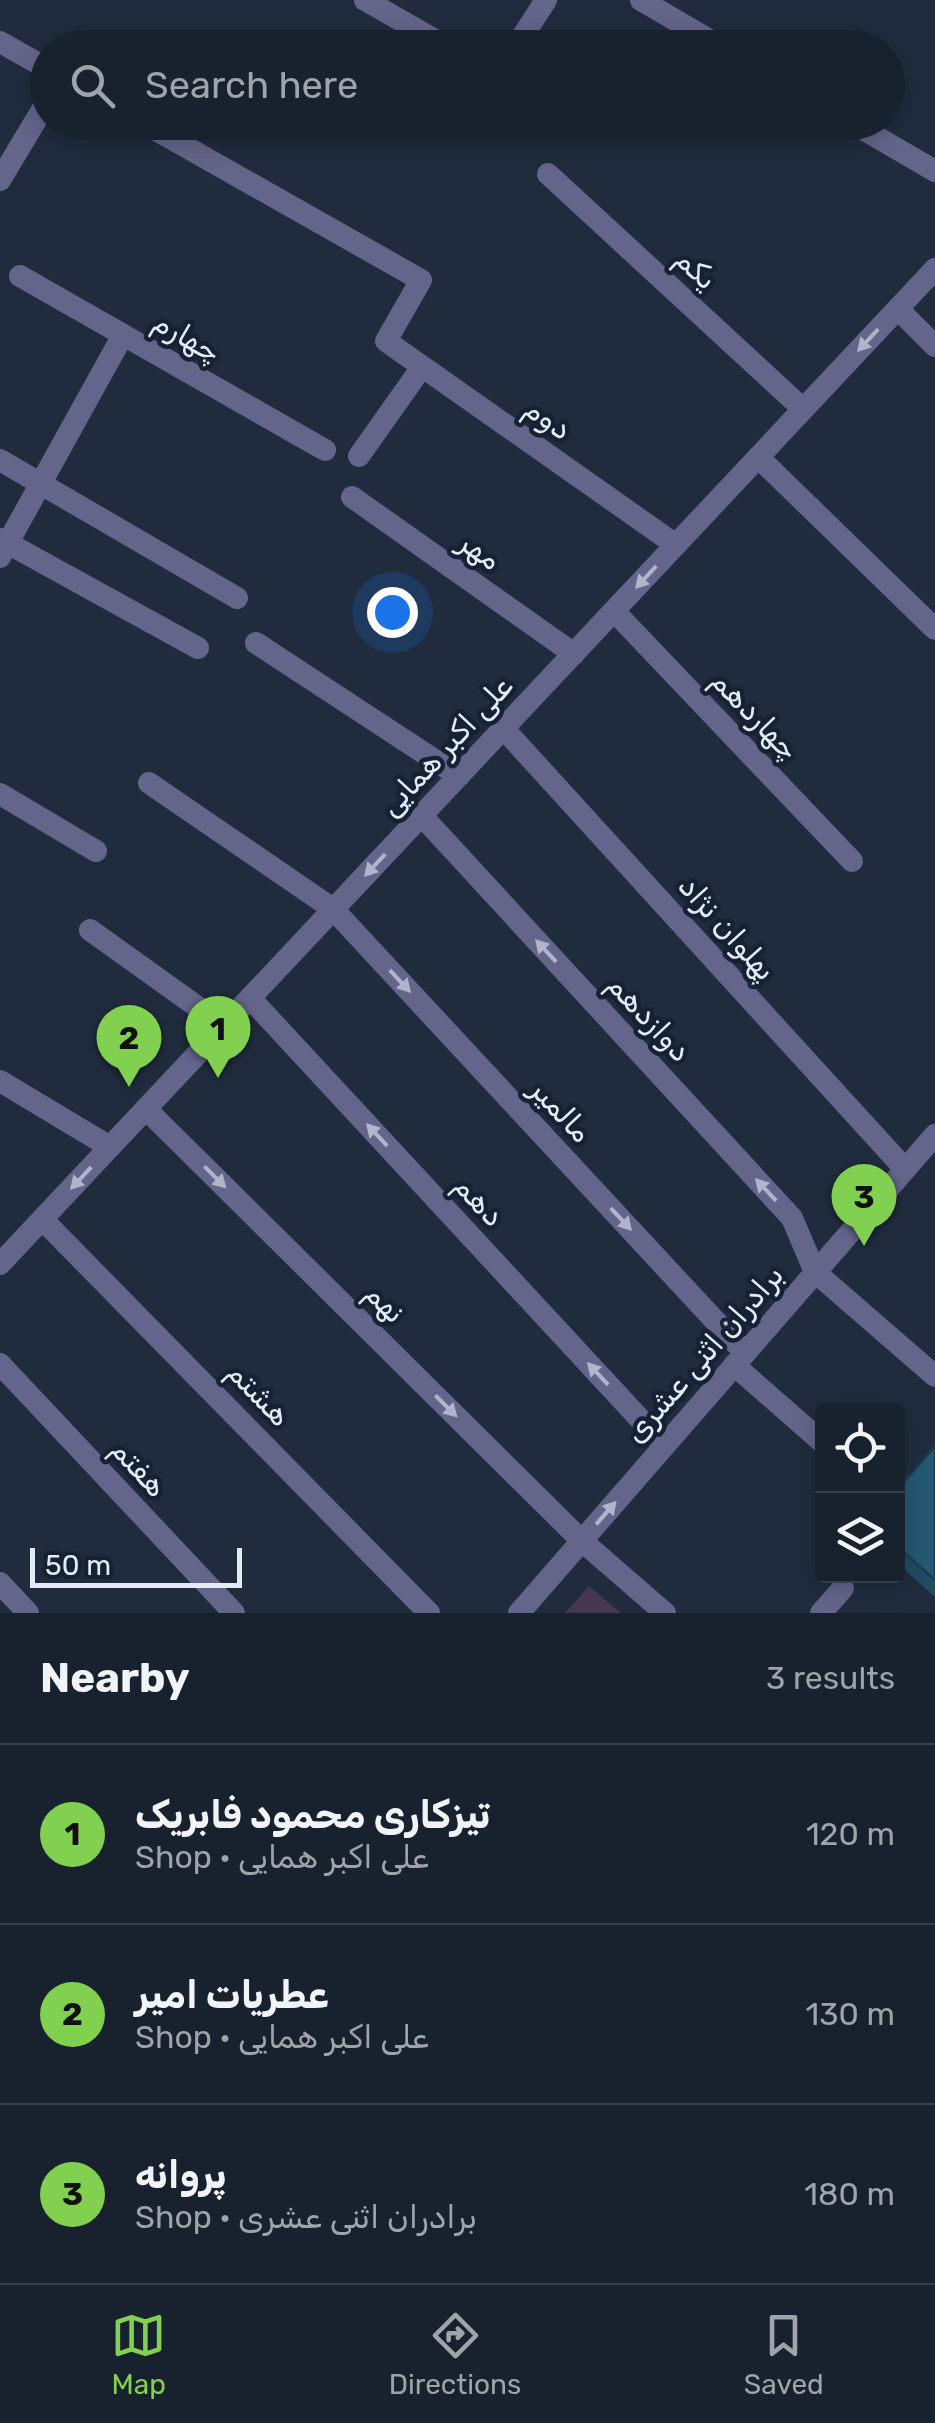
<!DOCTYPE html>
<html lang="en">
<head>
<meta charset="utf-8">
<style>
  :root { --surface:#18212e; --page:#252e3a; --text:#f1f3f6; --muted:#9fa3aa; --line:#363e4a; --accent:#81d050 }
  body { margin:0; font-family:Rubik,Vazirmatn,sans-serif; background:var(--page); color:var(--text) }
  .controls { position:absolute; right:30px; bottom:30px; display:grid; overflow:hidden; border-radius:10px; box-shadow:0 5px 25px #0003 }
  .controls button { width:90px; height:90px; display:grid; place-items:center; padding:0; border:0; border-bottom:2px solid var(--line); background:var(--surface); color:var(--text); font:50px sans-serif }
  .scale { position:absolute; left:30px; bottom:25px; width:212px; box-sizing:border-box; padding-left:10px; border:5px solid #e3ebf7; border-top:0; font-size:28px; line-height:35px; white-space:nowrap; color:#e3ebf7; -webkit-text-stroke:8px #162234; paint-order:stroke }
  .you { position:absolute; left:392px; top:612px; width:35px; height:35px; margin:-25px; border:8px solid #fff; border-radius:50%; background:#1a73e8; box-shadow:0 0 0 15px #1a73e833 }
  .badge { display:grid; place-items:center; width:65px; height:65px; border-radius:50%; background:var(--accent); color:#111; font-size:32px; font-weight:700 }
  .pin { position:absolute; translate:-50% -82px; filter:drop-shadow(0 2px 5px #0008) }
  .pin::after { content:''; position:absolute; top:52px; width:35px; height:30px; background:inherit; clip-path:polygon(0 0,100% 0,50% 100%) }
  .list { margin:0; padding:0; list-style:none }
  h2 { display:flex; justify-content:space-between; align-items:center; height:130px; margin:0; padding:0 40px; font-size:42px }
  h2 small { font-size:32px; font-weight:400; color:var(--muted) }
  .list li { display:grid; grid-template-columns:65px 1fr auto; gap:30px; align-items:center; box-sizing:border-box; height:180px; padding:0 40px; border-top:2px solid var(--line) }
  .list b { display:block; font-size:38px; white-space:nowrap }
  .list p { margin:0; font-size:32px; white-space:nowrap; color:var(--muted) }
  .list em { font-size:32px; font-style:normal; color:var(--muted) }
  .icon { flex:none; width:55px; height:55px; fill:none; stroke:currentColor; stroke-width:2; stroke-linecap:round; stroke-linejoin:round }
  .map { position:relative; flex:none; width:935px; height:1613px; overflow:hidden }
  .search { position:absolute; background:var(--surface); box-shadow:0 5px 25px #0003; left:30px; right:30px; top:30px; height:110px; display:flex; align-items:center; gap:25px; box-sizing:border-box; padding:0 35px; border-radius:55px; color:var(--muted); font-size:38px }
  .sheet { height:670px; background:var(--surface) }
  nav { display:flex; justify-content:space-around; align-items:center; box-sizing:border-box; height:140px; border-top:2px solid var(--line); background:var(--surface); font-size:28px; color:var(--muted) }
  nav a { display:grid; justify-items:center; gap:5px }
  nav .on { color:var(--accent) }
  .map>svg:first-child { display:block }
  .grass { fill:#44374f }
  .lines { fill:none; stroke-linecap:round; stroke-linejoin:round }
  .street { stroke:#64658a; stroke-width:22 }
  .wall { fill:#204c63 }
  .building { fill:#255873; stroke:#1a3e50; stroke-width:2.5 }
  .oneway { fill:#b0b5cb }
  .labels { text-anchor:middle; stroke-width:9; stroke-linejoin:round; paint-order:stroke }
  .street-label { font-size:30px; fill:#e3ebf7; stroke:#162234 }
</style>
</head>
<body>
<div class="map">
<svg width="935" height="1613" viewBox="0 0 935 1613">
  <rect width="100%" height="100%" fill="#202c3e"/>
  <path class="grass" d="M589,1586L621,1613H565Z"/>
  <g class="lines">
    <path class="street" d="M365,0L449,48
      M641,0L723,48
      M0,42L48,69
      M515,48L546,0
      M142,122L421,280L386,341L676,545
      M851,122L935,171
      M548,174L803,409
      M0,180L48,100
      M20,276L325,450
      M898,309L935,346
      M359,456L422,367
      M758,457L935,629
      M0,460L237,598
      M352,497L574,654
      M0,539L198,648
      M0,557L123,335
      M614,611L852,861
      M256,643L459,776
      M503,728L905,1169
      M149,783L333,909L745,1353
      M0,794L96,851
      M422,816L792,1218L815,1272L935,1376
      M90,930L224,1026
      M250,998L664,1445
      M0,1081L110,1147
      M146,1109L582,1541L665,1613
      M42,1219L429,1613
      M0,1264L935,269
      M0,1364L234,1613
      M734,1365L822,1442
      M0,1583L28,1613
      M519,1613L935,1135
      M821,1613L843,1588"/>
  </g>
  <path class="wall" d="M935,1446V1597L898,1564V1489Z"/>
  <path class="building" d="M935,1446V1580L898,1547V1489Z"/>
  <defs><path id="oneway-solid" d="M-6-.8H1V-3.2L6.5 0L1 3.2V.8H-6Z" transform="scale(2.5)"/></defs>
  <g class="oneway">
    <use href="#oneway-solid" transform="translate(868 340) rotate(133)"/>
    <use href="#oneway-solid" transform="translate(646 577) rotate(133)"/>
    <use href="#oneway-solid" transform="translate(375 865) rotate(133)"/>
    <use href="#oneway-solid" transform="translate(546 951) rotate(-133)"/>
    <use href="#oneway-solid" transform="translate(400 981) rotate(47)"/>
    <use href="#oneway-solid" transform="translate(377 1135) rotate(-133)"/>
    <use href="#oneway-solid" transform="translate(215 1177) rotate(45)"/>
    <use href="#oneway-solid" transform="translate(81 1178) rotate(133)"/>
    <use href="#oneway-solid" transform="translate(766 1190) rotate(-133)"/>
    <use href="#oneway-solid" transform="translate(621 1219) rotate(47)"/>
    <use href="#oneway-solid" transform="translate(598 1374) rotate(-133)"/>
    <use href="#oneway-solid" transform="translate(446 1406) rotate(45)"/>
    <use href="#oneway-solid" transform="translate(606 1513) rotate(-49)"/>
  </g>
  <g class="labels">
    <g class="street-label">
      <text transform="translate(696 269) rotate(43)" y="10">یکم</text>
      <text transform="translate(187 337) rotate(30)" y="10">چهارم</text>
      <text transform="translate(548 419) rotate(35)" y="10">دوم</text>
      <text transform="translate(480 551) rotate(35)" y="10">مهر</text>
      <text transform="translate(755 715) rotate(46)" y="10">چهاردهم</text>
      <text transform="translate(446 746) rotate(-47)" y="10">علی اکبر همایی</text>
      <text transform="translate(727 928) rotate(48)" y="10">پهلوان نژاد</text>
      <text transform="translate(649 1018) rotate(47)" y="10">دوازدهم</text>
      <text transform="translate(561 1111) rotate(47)" y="10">مالمیر</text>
      <text transform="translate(479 1201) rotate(47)" y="10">دهم</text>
      <text transform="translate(385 1303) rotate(45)" y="10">نهم</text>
      <text transform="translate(704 1354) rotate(-49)" y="10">برادران اثنی عشری</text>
      <text transform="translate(259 1394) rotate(46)" y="10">هشتم</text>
      <text transform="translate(139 1468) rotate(47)" y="10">هفتم</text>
    </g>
  </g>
</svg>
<div class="controls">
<button><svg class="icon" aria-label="locate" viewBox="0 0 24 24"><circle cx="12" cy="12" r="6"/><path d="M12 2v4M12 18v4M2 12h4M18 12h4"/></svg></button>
<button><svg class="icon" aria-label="layers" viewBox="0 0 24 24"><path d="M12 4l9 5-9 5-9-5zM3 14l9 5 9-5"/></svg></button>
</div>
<div class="scale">50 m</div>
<div class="you"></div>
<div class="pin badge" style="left:218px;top:1078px">1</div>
<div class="pin badge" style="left:129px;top:1087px">2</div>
<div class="pin badge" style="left:864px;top:1246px">3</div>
<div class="search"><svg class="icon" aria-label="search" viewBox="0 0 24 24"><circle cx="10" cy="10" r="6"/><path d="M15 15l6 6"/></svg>Search here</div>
</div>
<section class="sheet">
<h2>Nearby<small>3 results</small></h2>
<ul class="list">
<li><span class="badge">1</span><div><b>تیزکاری محمود فابریک</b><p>Shop · علی اکبر همایی</p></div><em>120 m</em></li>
<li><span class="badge">2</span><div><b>عطریات امیر</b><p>Shop · علی اکبر همایی</p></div><em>130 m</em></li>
<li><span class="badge">3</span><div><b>پروانه</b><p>Shop · برادران اثنی عشری</p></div><em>180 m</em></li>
</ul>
</section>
<nav>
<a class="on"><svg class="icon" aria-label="map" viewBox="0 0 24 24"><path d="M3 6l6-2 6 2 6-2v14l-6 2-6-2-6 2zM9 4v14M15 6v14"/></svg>Map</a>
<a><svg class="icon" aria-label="directions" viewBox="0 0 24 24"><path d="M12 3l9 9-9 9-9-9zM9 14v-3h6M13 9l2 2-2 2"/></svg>Directions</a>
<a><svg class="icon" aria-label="saved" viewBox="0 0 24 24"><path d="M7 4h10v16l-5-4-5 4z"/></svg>Saved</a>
</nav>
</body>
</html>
